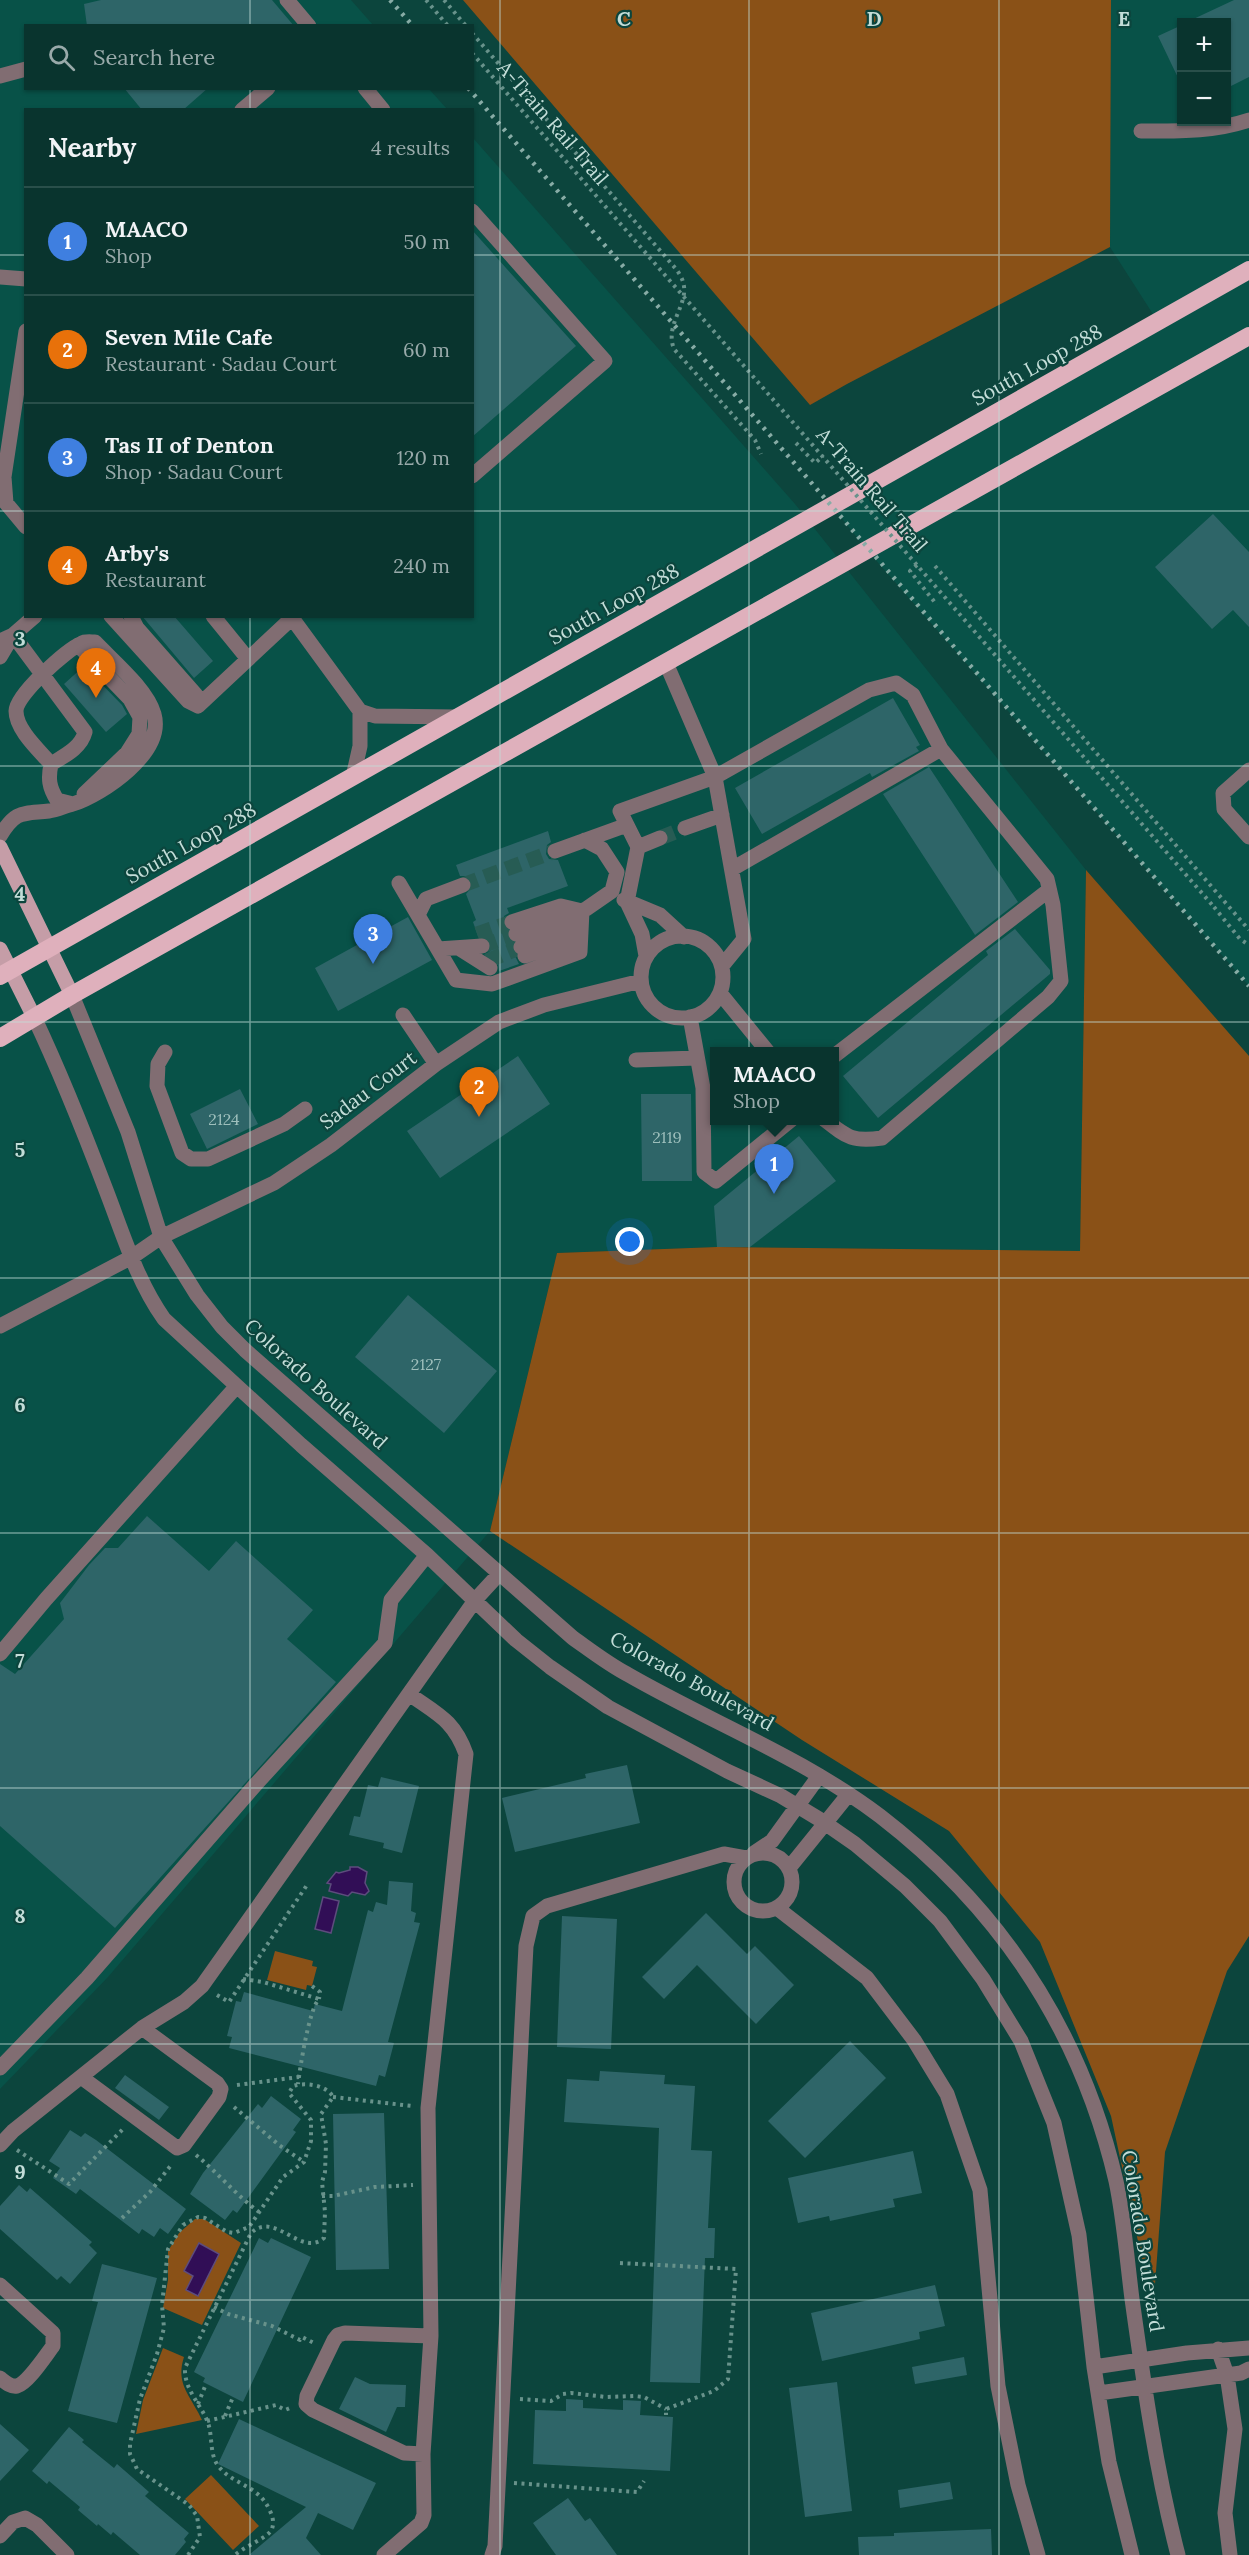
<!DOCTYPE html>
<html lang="en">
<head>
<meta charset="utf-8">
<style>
  :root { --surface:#09342e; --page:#173f3a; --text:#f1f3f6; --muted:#9aa; --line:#294f4a; --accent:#8abfa5 }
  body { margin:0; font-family:Lora,serif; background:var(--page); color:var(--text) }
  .controls { position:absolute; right:18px; top:18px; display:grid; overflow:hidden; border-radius:0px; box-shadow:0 2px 4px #0004 }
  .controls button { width:54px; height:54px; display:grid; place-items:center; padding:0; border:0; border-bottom:2px solid var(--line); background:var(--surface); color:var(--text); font:30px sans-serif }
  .you { position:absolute; left:630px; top:1242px; width:21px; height:21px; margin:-15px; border:4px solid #fff; border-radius:50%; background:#1a73e8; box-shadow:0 0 0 9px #1a73e833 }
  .badge { display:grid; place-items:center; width:39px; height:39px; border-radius:50%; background:var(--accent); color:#fff; font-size:20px; font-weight:700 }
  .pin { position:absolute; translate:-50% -50px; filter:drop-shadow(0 2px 3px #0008) }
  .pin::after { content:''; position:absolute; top:32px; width:21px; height:18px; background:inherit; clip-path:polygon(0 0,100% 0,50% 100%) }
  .popup { position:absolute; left:710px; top:1047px; width:129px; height:78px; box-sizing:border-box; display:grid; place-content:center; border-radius:0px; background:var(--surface); filter:drop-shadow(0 2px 4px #0005); font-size:20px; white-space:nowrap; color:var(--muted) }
  .popup b { font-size:22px; color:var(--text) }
  .popup::after { content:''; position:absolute; left:50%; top:100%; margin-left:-12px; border:12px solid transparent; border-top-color:var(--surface) }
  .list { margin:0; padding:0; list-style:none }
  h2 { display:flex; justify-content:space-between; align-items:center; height:78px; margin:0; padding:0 24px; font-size:26px }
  h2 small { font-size:20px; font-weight:400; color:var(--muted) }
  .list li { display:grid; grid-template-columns:39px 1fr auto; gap:18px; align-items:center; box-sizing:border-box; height:108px; padding:0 24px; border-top:2px solid var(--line) }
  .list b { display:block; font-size:22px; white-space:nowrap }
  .list p { margin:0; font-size:20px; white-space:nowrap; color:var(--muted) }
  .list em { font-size:20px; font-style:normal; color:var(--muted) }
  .icon { flex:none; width:33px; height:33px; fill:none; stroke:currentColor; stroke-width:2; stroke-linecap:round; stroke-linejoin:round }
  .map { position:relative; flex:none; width:1249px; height:2555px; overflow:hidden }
  .search { position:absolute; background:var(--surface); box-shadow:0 2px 4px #0004; left:24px; top:24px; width:450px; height:66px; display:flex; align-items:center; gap:15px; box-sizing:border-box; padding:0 21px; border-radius:0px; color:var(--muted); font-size:22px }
  .panel { position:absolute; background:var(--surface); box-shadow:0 2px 4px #0004; left:24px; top:108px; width:450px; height:510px; border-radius:0px }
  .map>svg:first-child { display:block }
  .built { fill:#085248; fill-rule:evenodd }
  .green { fill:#8a5117 }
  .water { fill:#310e56; stroke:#5d4c7d; stroke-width:1.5 }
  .building { fill:#2e6568 }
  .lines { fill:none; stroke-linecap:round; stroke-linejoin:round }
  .minor-tunnel { stroke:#275c54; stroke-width:15; stroke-dasharray:15 8; stroke-linecap:butt }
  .path { stroke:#68928b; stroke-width:4; stroke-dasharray:3 4.5; stroke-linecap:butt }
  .minor { stroke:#816d72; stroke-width:15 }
  .major { stroke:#c59da7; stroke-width:15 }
  .highway { stroke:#dfb0bc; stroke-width:18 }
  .rail { stroke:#88aca6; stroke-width:4.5; stroke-dasharray:3 6; stroke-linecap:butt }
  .path-bridge { stroke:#68928b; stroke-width:4; stroke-dasharray:3 4.5; stroke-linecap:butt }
  .grid { fill:none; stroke:#c3ddd8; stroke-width:1.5; stroke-opacity:0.55 }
  .labels { text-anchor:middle; stroke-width:4.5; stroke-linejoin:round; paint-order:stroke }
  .number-label { font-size:16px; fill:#9ebfbc }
  .street-label { font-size:20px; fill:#c3ddd8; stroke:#0c453d }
  .grid-label { font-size:20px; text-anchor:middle; font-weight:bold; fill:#c3ddd8; stroke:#0c453d; stroke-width:4.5; stroke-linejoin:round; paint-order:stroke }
</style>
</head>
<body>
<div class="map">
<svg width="1249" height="2555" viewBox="0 0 1249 2555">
  <rect width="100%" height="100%" fill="#0c453d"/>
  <path class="built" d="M0,0H351L373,25L26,26V88L429,89L447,109L26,110V616H472L473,138L795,504L1086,870L1080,1251L717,1247L557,1253L490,1531L108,1977L0,2089ZM714,1052H834V1120H714Z
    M1111,0H1249V986L867,550L832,506L1158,322L1110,247ZM1182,22H1226V122H1182Z"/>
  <path class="green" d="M463,0H1111L1110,247L847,384L810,405Z
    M1086,870L1249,1056V1936L1227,1971L1165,2152L1153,2311L1111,2116L1040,1942L949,1831L802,1740L490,1531L557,1253L717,1247L1080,1251Z
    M275,1951L313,1961L312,1966L317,1967L312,1986L307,1985L306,1990L267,1980Z
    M195,2219H204L241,2243L202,2325L163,2308L168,2280V2251L179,2233Z
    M163,2348L184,2357C175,2385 191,2396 202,2420L136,2434L143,2400Z
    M211,2475L259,2526L233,2550L185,2499Z"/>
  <path class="water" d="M350,1867H358L367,1872L365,1883L369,1891L365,1895L352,1892L348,1896L329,1891L331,1884L327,1883L336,1872L339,1873L350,1870Z
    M323,1897L339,1901L331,1933L315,1929Z
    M199,2243L219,2254L198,2296L186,2290L193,2276L184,2271Z"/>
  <path class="building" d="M101,0H272L294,26H87L84,4Z
    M1234,0H1249V77L1227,88V22H1187Z
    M1182,25V86L1158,36Z
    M124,88H208L183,110H142Z
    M472,230L576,346L472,437Z
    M1213,514L1249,552V627L1233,610L1212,629L1155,567Z
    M142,616H174L213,661L194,678Z
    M84,666L122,705L127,714L106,732L64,684Z
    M893,698L920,745L916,747L919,751L872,777L870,773L762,834L735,788Z
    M929,767L1018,902L975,935L883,794Z
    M548,831L551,842L547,845L546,854L549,859L558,860L568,886L507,908L509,913L504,916L503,924L507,930V937L512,943V950L519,964L499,971L498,963L487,954L491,950L490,941L486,937L478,936L473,922L476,920L466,894L472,887V881L465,876H460L456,865Z
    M408,917L432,960L338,1011L315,968Z
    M1015,929L1050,970V974L878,1118L843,1076L988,955L986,951Z
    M518,1056L550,1104L440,1178L407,1131Z
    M240,1089L258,1124L207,1149L190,1114Z
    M641,1094H691L692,1181H642Z
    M799,1136L836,1181L750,1247H717L714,1206Z
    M408,1295L497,1371L444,1433L355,1357Z
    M147,1516L209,1571L236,1541L313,1610L287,1639L336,1682L115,1928L0,1826V1664L15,1674L64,1619L60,1603L89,1565L105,1548H118Z
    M627,1765L640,1823L515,1852L502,1798L586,1778L585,1774Z
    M381,1777L419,1786L402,1853L383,1848L384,1843L349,1835L354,1816L360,1817L368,1785L378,1787Z
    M389,1881L413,1883L411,1911L416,1913L414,1922L420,1923L388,2042L394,2043L385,2077L379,2075L376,2086L229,2048L232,2037L227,2036L236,2001L241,2002L244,1992L313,2011L315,2004L342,2011L368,1910L373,1912L376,1902L387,1905Z
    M706,1913L747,1954L755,1946L794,1985L756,2024L697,1965L664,1999L642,1977Z
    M562,1916L617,1919L611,2049L557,2047Z
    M850,2041L886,2078L805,2158L768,2121Z
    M600,2071L665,2075L664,2084L695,2086L691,2150L712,2151L708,2228H715L714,2258H705L700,2383L650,2382L659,2128L564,2122L567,2079L599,2081Z
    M125,2075L169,2107L159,2120L115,2088Z
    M271,2096L301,2119L293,2130L296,2132L237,2213L233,2210L225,2220L190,2194L203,2173L258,2104L262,2108Z
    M384,2113L389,2269L336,2270L333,2114Z
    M70,2130L81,2137L85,2133L96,2140L186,2209L168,2234L160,2228L154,2237L142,2229L139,2234L80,2189L76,2194L53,2178L60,2168L49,2161Z
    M913,2151L922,2193L893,2199L895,2207L830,2221L829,2216L798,2223L788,2178Z
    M19,2185L27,2192L30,2188L92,2242L89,2245L97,2253L70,2284L61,2276L57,2280L0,2229V2206Z
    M259,2238L268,2243L271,2238L311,2257L243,2402L203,2382L205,2378L194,2372Z
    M102,2264L157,2278L117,2423L68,2411L98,2302L92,2301Z
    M935,2285L945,2326L919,2332L920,2339L822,2361L811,2313Z
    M964,2357L967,2375L915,2384L912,2367Z
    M355,2377L370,2384L406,2385L405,2407H397L386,2432L339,2409Z
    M837,2382L852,2511L805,2517L789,2388Z
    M566,2399L583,2400V2408L623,2410V2400L641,2401L640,2415L673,2417L670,2471L533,2464L535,2410L566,2411Z
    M239,2419L376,2483L353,2530L318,2513L306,2538L321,2555H249L306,2507L218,2464Z
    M0,2424L29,2450L0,2481Z
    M69,2427L84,2440L82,2442L114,2468L117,2464L140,2484L149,2492L145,2496L189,2533L184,2539L186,2542L175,2555H140L113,2532L111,2535L98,2524L97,2526L78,2510L80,2507L49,2481L47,2484L32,2471Z
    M950,2482L953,2499L900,2508L898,2490Z
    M568,2498L585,2521L590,2518L617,2555H556L533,2523Z
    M991,2529L992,2555H859L858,2537L894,2536V2533Z"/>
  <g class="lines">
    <path class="minor-tunnel" d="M660,838L685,828
      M463,885L555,851
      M477,934L512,922
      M482,946L516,934
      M487,961L521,947"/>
    <path class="path" d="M426,0L448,26
      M444,0L466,26
      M472,33L676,269C679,273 682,278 683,282C690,304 664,324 674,349L755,440L761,454
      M796,443L815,463L823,456
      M917,565L910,571L937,605
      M935,566L1249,930
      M1214,907L1240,939L1249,945
      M243,1979L263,1982L319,1999C309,2009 300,2068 298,2084
      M312,1986L320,1992L319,1999
      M217,1995L229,2002L307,1885
      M237,2085L299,2077
      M333,2097L412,2106
      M234,2107L279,2145L304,2162
      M17,2150L69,2184L123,2129
      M196,2155C218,2173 236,2195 259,2212
      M322,2196H333L375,2187L413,2185
      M122,2218L150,2192L172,2164
      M620,2263L736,2269L728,2379L714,2391L666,2409V2415
      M214,2307L228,2314L272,2326L300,2340L302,2337L314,2343
      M520,2399L551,2401L563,2394L571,2393L606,2397L634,2396L644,2397L666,2409
      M198,2404L206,2384
      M225,2416L233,2397
      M207,2421L276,2405L285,2410L290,2408
      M514,2483L637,2492L644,2481
      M188,2555L200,2537L197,2516L189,2505L137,2469L130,2454V2444L140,2399L157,2354L164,2328L162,2305L168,2249L183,2225L198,2217L205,2218L227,2232L234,2233L249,2227L283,2177L304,2162L311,2141V2120L289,2093L293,2086C305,2082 327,2085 333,2097L321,2114L326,2144L325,2172L322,2182L325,2212L324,2238C301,2258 275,2210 251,2233L185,2368C184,2390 201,2404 208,2423C213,2437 209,2455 219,2467C235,2486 259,2485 270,2511C273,2517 274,2523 272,2529C268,2538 245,2546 235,2555"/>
    <path class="minor" d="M287,0L309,26
      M0,76L26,69
      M365,88L383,110
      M242,110L268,88
      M1141,131C1179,131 1213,132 1249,120
      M472,211L605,361L472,476
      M0,277L26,279
      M26,331L4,477L6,503L26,527
      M111,616L188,701L198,706L292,618L360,711L375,716L458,717
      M131,616L137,628L196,695
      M213,616L248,659
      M0,641L13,635L35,616
      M78,645L130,699L140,717L139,734L127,753L84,794
      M0,657L13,635
      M666,663L715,777L744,939L722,966
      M51,764C40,751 16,730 16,711C16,695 66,650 82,643C85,641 91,642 95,642C113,661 147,689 154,714C165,753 103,794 73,804
      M1249,770L1223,793L1224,809L1249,837
      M353,777L360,746V711
      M685,828L722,815
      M0,836C16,810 22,814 49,811C57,810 65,806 73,804L57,800C49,787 48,779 51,764C64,756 81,748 85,732L13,635
      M638,847L660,838
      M555,851L627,825
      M732,869L941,749L1047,879L1053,905L1061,981L1048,997L882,1138C853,1142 848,1138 825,1120
      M399,883L456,980L492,984L580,952L582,911
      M624,900L660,915L684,937
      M418,915L426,899L463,885
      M512,922L561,906L582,911
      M516,934L586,909L612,891L617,872L602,849L585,840
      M641 977a41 41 0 1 1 82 0a41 41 0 1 1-82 0Z
      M521,947L571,927L577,918
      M438,949L482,946
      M460,949L490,968
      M525,956L571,940L578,922
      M646,956L642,934L627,902L638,847L620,811L715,777L869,690L896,683L913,695L941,749
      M720,993L768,1052
      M72,995L128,1132L161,1237L197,1295L222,1327L245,1350L573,1638C590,1650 608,1664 627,1674C710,1722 802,1757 880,1816C1002,1910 1081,2031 1116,2181C1124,2219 1127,2260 1132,2299C1144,2385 1156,2471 1178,2555
      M403,1015L436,1064
      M34,1017C61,1074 84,1132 106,1190C123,1234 137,1281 164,1319L301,1445L427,1555L516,1640L550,1667L608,1707L727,1771L781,1796L819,1819L855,1844L905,1886L940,1921L983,1979L1021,2041L1054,2123L1079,2235L1094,2367L1109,2462L1132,2555
      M690,1017L703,1088L704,1172L716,1181L791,1120
      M165,1052L158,1064L157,1086L182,1153L191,1159H208L284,1124L305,1109
      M834,1056L1049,890
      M636,1060L697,1058
      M0,1326L132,1257L161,1237L274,1183L331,1145L436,1064L499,1022L544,1005L641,981
      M0,1654L46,1599L236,1387
      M754,1853L772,1841L819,1776
      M734 1882a29 29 0 1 1 58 0a29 29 0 1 1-58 0Z
      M789,1868L848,1795
      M777,1908L867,1978L914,2040L947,2094L980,2190L998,2386L1018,2485L1038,2555
      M0,2068L87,1978L257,1783L385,1643L391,1600L427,1555
      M81,2077L177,2148L184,2145L219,2097L221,2089L217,2083L142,2028
      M0,2145L13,2131L142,2028L184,2002L202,1986L476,1599L499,1574
      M0,2285L53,2333V2346C46,2355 28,2383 17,2386C10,2387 5,2382 0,2378
      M1218,2349L1227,2375L1235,2429L1225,2513L1230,2555
      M1094,2367L1187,2353L1249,2348
      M1099,2393L1241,2373L1249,2369
      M423,2454L404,2453L313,2410L306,2404L307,2396L334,2340L338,2335L345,2333L431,2336
      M0,2536L13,2522L25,2518L37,2525L67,2555
      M384,2555L421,2523L424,2515L423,2454L431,2336L428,2108L466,1754C454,1720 437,1714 409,1694
      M492,2555L495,2546L526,1946L533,1916L547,1906L724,1854L746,1858"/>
    <path class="major" d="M0,847L72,995
      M0,949L34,1017"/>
    <path class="highway" d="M0,976L1249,270
      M0,1038L72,995L1249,336"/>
    <path class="rail" d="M390,0L413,26
      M468,88L1249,986"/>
    <path class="path-bridge" d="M472,53L1214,907"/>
  </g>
  <path class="grid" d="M250,0V26M500,0V2555M749,0V2555M999,0V2555M250,88V110M0,255H26M472,255H1249M0,511H26M472,511H1249M250,616V2555M0,766H1249M0,1022H1249M0,1278H1249M0,1533H1249M0,1788H1249M0,2044H1249M0,2300H1249"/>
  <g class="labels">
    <g class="number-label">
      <text x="224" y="1125">2124</text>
      <text x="667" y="1143">2119</text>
      <text x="426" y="1370">2127</text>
    </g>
    <g class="street-label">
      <text transform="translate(553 123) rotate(49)" y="7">A-Train Rail Trail</text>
      <text transform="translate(1037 365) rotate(-29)" y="7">South Loop 288</text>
      <text transform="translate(872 490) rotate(49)" y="7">A-Train Rail Trail</text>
      <text transform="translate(614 604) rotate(-29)" y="7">South Loop 288</text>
      <text transform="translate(191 843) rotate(-29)" y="7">South Loop 288</text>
      <text transform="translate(368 1090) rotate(-37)" y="7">Sadau Court</text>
      <text transform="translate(316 1384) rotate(42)" y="7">Colorado Boulevard</text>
      <text transform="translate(692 1681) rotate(29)" y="7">Colorado Boulevard</text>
      <text transform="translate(1143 2241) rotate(81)" y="7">Colorado Boulevard</text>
    </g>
  </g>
  <g class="grid-label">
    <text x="624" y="26">C</text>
    <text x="874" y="26">D</text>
    <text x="1124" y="26">E</text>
    <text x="20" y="646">3</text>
    <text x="20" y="901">4</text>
    <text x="20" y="1157">5</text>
    <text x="20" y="1412">6</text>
    <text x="20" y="1668">7</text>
    <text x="20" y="1923">8</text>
    <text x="20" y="2179">9</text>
  </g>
</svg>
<div class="controls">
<button>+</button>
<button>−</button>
</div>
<div class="you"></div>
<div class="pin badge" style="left:774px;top:1194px;background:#3f7fe0">1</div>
<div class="popup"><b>MAACO</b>Shop</div>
<div class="pin badge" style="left:479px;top:1117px;background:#e8710a">2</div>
<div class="pin badge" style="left:373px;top:964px;background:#3f7fe0">3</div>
<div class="pin badge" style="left:96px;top:698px;background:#e8710a">4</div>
<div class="search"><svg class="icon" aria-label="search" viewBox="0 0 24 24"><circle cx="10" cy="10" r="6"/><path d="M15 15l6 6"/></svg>Search here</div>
<section class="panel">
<h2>Nearby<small>4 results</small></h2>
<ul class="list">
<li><span class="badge" style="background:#3f7fe0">1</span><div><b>MAACO</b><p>Shop</p></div><em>50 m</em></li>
<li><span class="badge" style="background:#e8710a">2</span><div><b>Seven Mile Cafe</b><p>Restaurant · Sadau Court</p></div><em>60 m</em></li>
<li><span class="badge" style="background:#3f7fe0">3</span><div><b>Tas II of Denton</b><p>Shop · Sadau Court</p></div><em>120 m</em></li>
<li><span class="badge" style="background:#e8710a">4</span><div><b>Arby's</b><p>Restaurant</p></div><em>240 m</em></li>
</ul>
</section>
</div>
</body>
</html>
